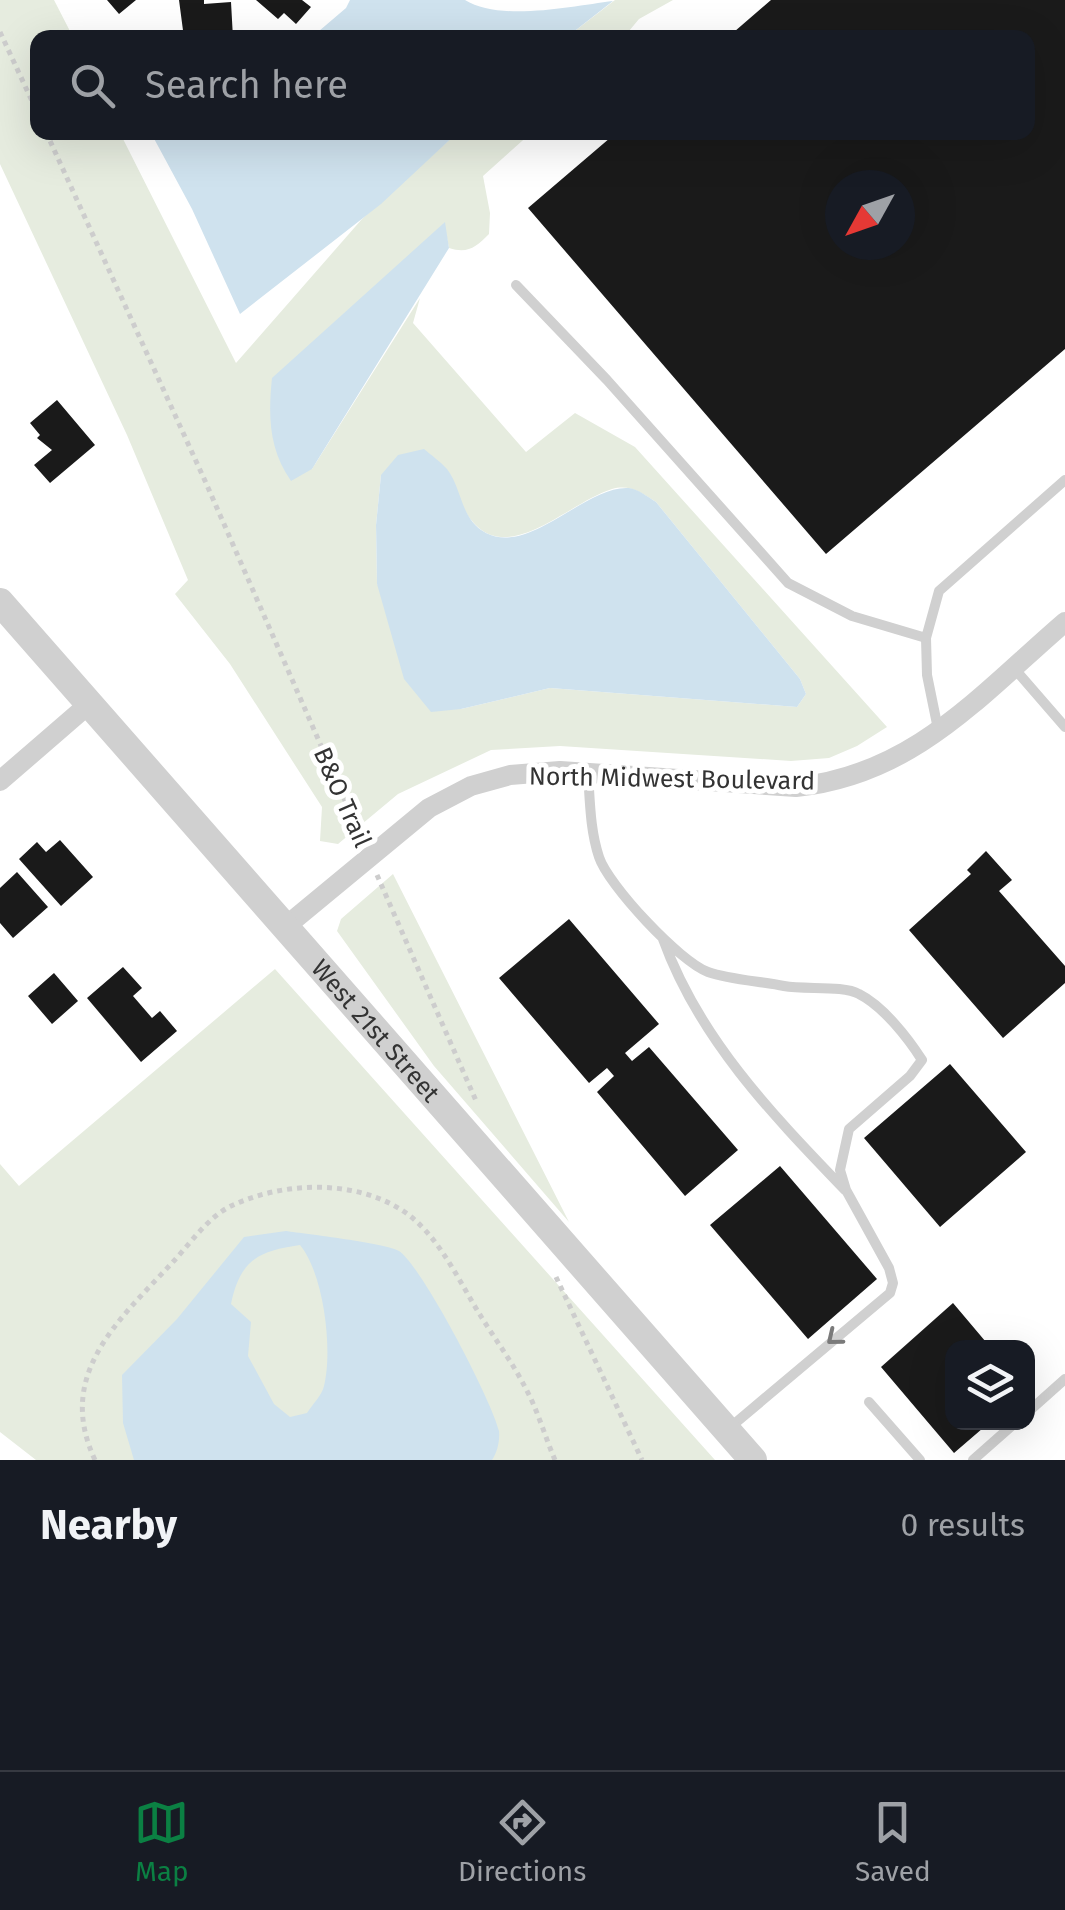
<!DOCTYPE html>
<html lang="en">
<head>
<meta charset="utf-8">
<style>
  :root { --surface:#171b24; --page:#20242c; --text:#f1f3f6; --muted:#9ea1a6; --line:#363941; --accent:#0b8043 }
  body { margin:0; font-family:"Fira Sans",sans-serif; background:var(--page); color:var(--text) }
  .controls { position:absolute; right:30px; bottom:30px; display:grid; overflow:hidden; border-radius:20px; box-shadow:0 10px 40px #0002 }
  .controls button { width:90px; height:90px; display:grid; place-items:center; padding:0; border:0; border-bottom:2px solid var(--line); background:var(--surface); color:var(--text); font:50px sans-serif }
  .compass { position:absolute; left:825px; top:170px; width:90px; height:90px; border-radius:50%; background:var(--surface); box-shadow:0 10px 40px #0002; rotate:230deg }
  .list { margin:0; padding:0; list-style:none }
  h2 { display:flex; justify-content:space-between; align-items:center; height:130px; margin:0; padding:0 40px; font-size:42px }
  h2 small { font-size:32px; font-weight:400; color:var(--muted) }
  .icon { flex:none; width:55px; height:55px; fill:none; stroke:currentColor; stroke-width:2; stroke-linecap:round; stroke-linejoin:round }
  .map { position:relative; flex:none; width:1065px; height:1460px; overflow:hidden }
  .search { position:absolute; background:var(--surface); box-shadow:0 10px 40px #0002; left:30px; right:30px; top:30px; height:110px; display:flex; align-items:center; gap:25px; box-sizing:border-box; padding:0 35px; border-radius:20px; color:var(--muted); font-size:38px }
  .sheet { height:310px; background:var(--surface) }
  nav { display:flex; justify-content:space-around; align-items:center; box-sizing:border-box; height:140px; border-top:2px solid var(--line); background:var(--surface); font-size:28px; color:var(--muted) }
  nav a { display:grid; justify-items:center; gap:5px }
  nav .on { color:var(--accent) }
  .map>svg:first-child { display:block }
  .green { fill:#e6ecdf; fill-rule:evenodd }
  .water { fill:#cfe2ee; fill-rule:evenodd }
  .building { fill:#1a1a1a; fill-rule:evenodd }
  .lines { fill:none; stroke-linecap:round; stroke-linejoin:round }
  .path { stroke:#cdcdcd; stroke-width:5; stroke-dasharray:5 5; stroke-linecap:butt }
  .service { stroke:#d0d0d0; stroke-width:10 }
  .minor { stroke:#d0d0d0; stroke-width:20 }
  .tertiary { stroke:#d0d0d0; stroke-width:28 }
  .oneway { stroke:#7a7a7a }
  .labels { text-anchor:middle; stroke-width:10; stroke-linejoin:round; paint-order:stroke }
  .street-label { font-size:25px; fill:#333; stroke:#fff }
</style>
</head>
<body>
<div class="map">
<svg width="1065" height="1460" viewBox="0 0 1065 1460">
  <rect width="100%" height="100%" fill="#fff"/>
  <path class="green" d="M0,0H54L73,37L38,38V132L120,133L236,363L362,219L457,133H531L483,176L490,213L489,234C476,247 468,254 449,248L444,223L312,469L420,298L413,323L526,452L575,413L635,447L887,727L857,746L829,758L791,761L560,746L491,750L398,794L338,844L320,841L322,807L230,664L175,594L188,580L127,435L0,164ZM381,475L462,505C498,579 564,504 612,489C630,484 642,493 656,502L800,679L806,694L797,707L550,688L461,709L377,584L376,525Z
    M615,0H673L639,19L624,37H567Z
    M393,874L569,1222L434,1066L337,931L341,919Z
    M275,969L715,1460H36L0,1432V1164L19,1186Z"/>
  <path class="water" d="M350,0H465C500,22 573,6 613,1L567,37H312L346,8Z
    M151,133H457L381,204L240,314L192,209Z
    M445,222L449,248L312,469L291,481C269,449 268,417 272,378Z
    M424,449C431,455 441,462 447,469C463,490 460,519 486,533C530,556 586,485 629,488C638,489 648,497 656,502L800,679L806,694L797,707L550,688L461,709L431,712L404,679L377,584L376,525L381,475L398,455Z
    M286,1231C306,1234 386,1243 399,1251C422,1266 493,1403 499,1431C500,1441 497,1453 492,1460H134L123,1423L122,1375L177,1319L244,1237ZM300,1245C324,1274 333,1350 324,1386C322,1395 312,1405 307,1413L290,1417L274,1404L248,1356L251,1322L231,1304C240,1261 257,1251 300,1245Z"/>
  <path class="building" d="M107,0H136L119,14Z
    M179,0H204V4L231,2L233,38H184Z
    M256,0H302L311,7L296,24L284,13L278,19Z
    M771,0H1065V349L826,554L528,208L617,132H1028V38H727ZM840,185H900V245H840Z
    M57,400L95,445L50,483L34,465L52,450L37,438L40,435L30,423Z
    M60,840L93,877L61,906L19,859L37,842L46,852Z
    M986,851L1012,880L999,891L1065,966V983L1003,1038L909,930L971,874L967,870Z
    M17,872L48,907L13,938L0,923V888Z
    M569,919L659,1024L625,1053L632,1061L649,1047L738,1150L685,1196L597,1092L614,1076L607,1068L589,1083L499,978Z
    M123,967L142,988L133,996L152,1018L160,1011L177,1031L141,1062L87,998Z
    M54,973L78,1001L52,1024L28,996Z
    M950,1064L1026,1152L940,1227L864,1138Z
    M780,1166L877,1279L808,1339L710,1225Z
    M953,1303L991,1348H952V1422H990L954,1453L881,1367Z"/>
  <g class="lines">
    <path class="path" d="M0,32L38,114
      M46,132L206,483L361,837
      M377,875L477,1103
      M556,1277L642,1460
      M95,1460C55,1375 118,1321 171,1264C189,1245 208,1217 231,1206C282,1182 351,1179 400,1209C438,1232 459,1282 482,1318C497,1342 514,1365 526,1389C538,1411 545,1437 555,1460"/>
    <path class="service" d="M516,285L607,380L788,583L852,616L926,638
      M1013,667L1065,727
      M938,729L927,675L926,638L939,591L1065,480
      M588,773C590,801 590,830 599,857C608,885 680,962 708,972C731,980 760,981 784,986C805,990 843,985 859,994C883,1006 908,1038 922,1060L910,1076L849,1129L840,1170L846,1190L889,1268L893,1283L890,1293L727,1430
      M663,939C699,1039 773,1115 845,1190
      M869,1402L920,1460
      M1028,1412L1065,1379
      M973,1460L1016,1422"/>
    <path class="minor" d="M0,781L89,704
      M285,927L429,808L471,786L510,775L560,771L796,787C914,775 981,694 1065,622"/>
    <path class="tertiary" id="s1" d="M0,602L753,1460"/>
  </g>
  <defs><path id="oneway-chevron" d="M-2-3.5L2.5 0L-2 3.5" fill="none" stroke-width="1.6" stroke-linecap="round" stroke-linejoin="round" transform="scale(2.5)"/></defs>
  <use class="oneway" href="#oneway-chevron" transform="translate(834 1338) rotate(141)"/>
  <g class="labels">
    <g class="street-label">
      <text transform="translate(672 778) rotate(1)" y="9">North Midwest Boulevard</text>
      <text transform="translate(343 797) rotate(66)" y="9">B&amp;O Trail</text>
      <text dy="9" stroke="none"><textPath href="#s1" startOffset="570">West 21st Street</textPath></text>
    </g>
  </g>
</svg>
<div class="controls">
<button><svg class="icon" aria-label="layers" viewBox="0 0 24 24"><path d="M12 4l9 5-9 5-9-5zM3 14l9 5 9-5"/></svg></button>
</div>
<svg class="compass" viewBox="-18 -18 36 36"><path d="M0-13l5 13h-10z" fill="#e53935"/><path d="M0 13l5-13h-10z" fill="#9ea1a6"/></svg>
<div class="search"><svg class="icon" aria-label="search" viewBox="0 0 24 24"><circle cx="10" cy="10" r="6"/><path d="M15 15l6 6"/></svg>Search here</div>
</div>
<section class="sheet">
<h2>Nearby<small>0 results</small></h2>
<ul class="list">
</ul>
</section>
<nav>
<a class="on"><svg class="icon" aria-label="map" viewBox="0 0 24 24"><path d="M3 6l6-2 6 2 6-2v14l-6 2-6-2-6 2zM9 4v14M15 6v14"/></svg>Map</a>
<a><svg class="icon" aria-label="directions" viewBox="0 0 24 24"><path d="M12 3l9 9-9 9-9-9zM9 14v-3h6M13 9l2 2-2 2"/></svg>Directions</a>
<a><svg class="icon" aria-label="saved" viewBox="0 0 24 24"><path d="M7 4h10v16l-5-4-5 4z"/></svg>Saved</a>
</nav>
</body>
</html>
